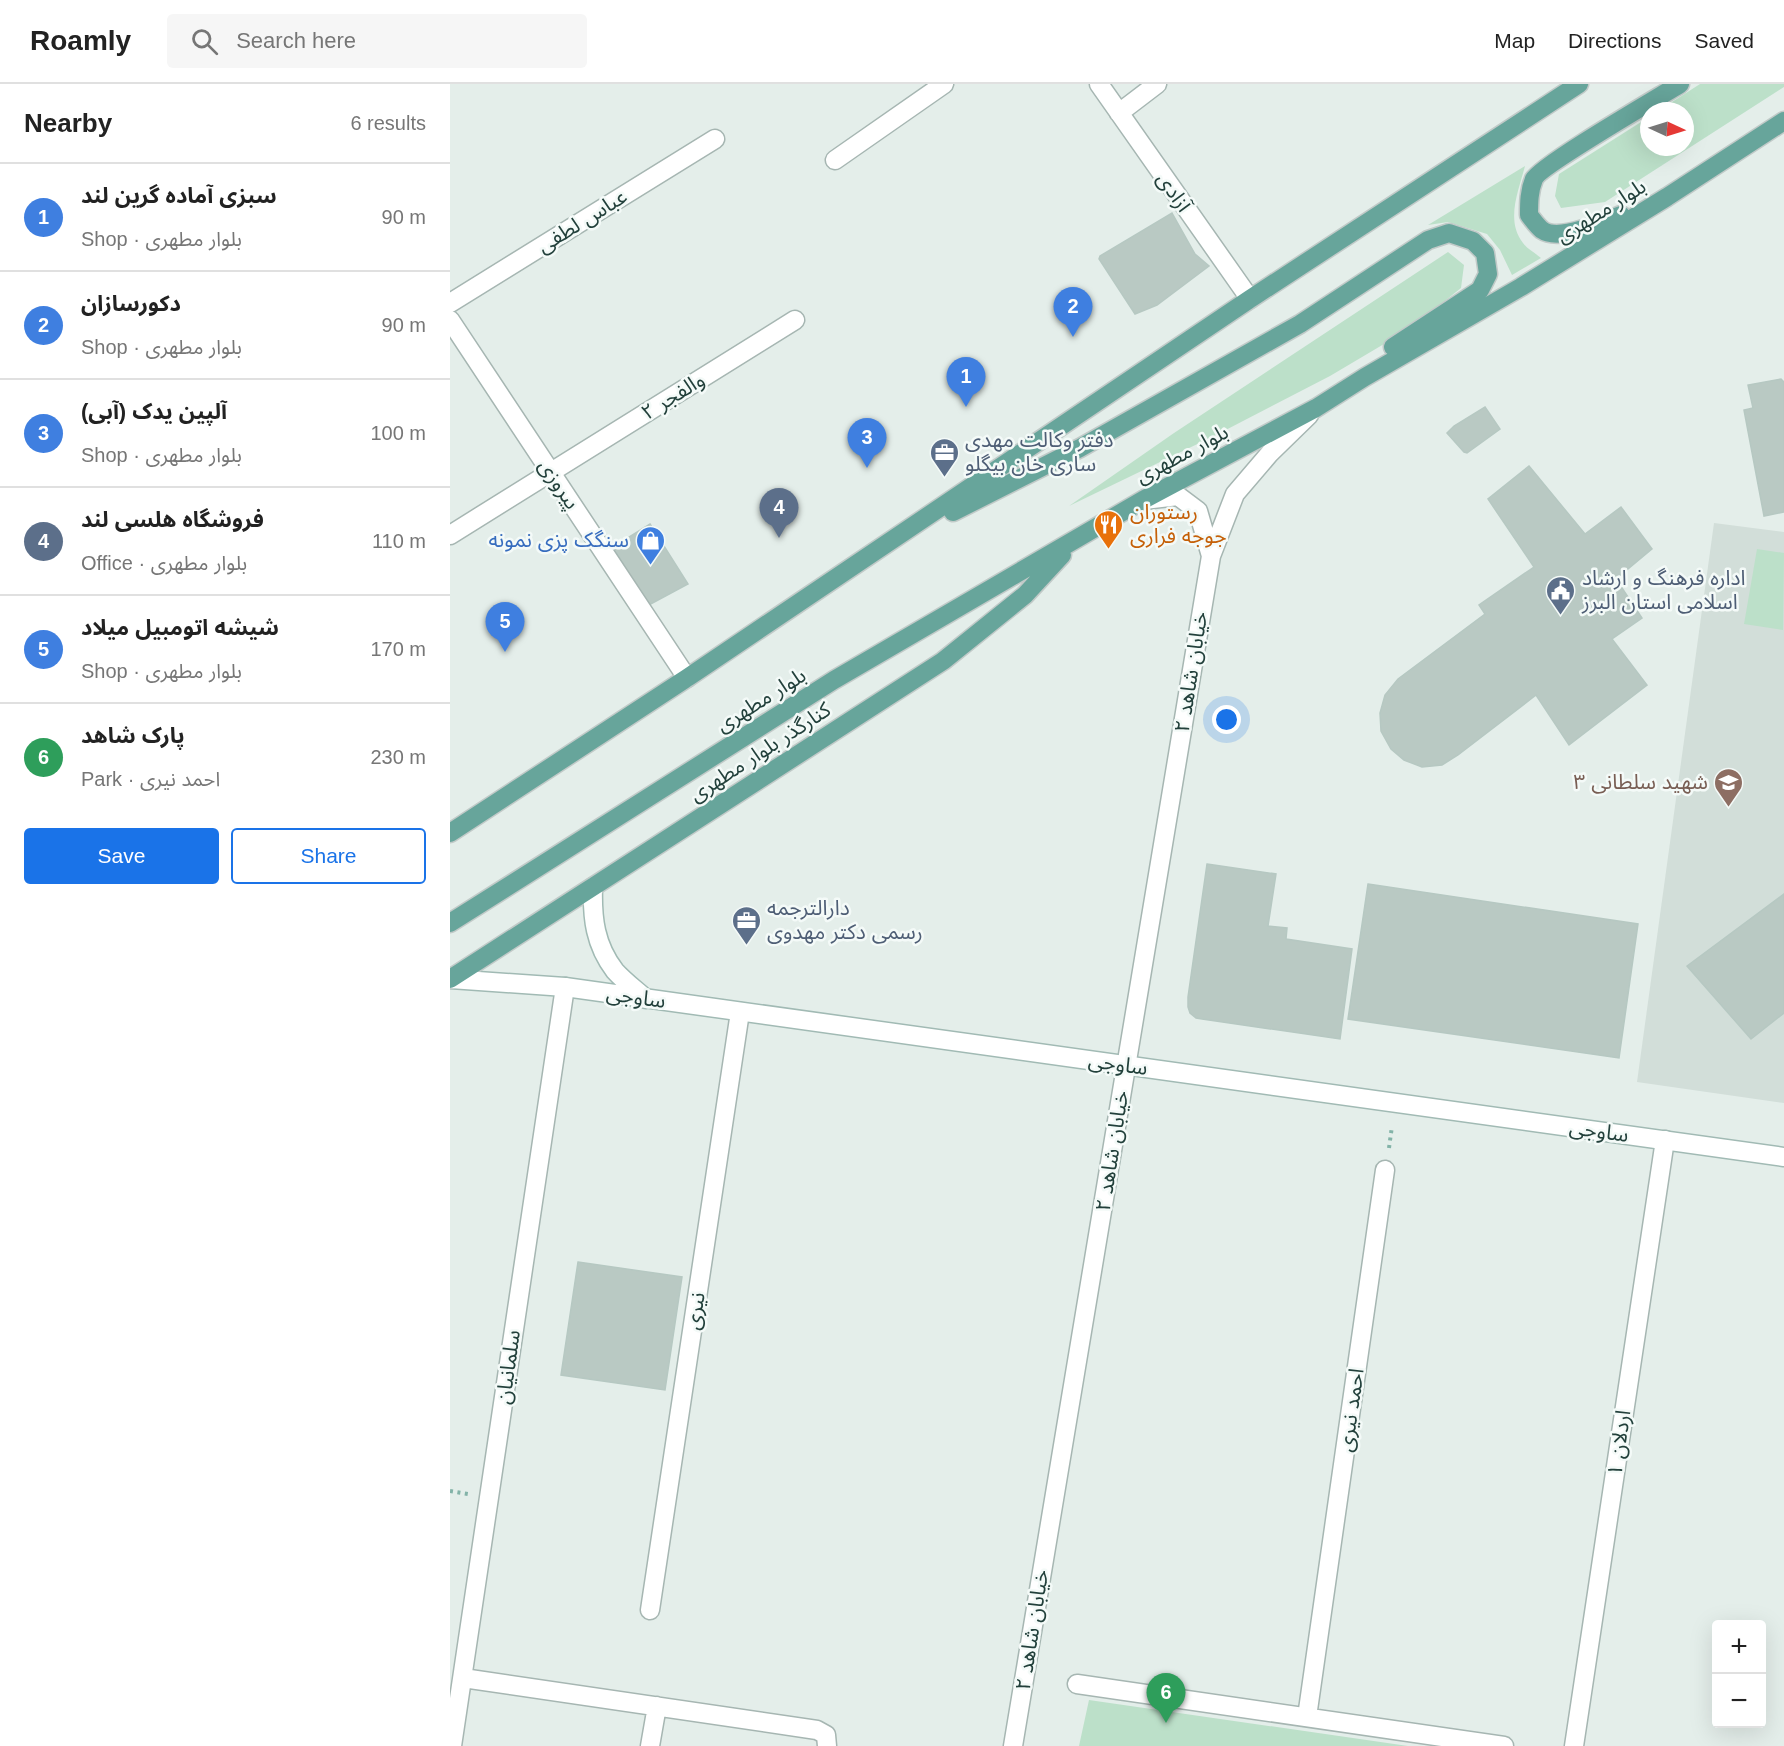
<!DOCTYPE html>
<html lang="en">
<head>
<meta charset="utf-8">
<style>
  :root { --surface:#fff; --page:#f6f6f6; --text:#222; --muted:#767676; --line:#e0e0e0; --accent:#1a73e8 }
  body { margin:0; font-family:Arial,"Noto Sans Arabic",sans-serif; background:var(--page); color:var(--text) }
  .controls { position:absolute; right:18px; bottom:18px; display:grid; overflow:hidden; border-radius:6px; box-shadow:0 6px 24px #0002 }
  .controls button { width:54px; height:54px; display:grid; place-items:center; padding:0; border:0; border-bottom:2px solid var(--line); background:var(--surface); color:var(--text); font:30px sans-serif }
  .compass { position:absolute; left:1190px; top:18px; width:54px; height:54px; border-radius:50%; background:var(--surface); box-shadow:0 6px 24px #0002; rotate:94deg }
  .you { position:absolute; left:777px; top:636px; width:21px; height:21px; margin:-15px; border:4px solid #fff; border-radius:50%; background:#1a73e8; box-shadow:0 0 0 9px #1a73e833 }
  .badge { display:grid; place-items:center; width:39px; height:39px; border-radius:50%; background:var(--accent); color:#fff; font-size:20px; font-weight:700 }
  .pin { position:absolute; translate:-50% -50px; filter:drop-shadow(0 2px 3px #0008) }
  .pin::after { content:''; position:absolute; top:32px; width:21px; height:18px; background:inherit; clip-path:polygon(0 0,100% 0,50% 100%) }
  .list { margin:0; padding:0; list-style:none }
  h2 { display:flex; justify-content:space-between; align-items:center; height:78px; margin:0; padding:0 24px; font-size:26px }
  h2 small { font-size:20px; font-weight:400; color:var(--muted) }
  .list li { display:grid; grid-template-columns:39px 1fr auto; gap:18px; align-items:center; box-sizing:border-box; height:108px; padding:0 24px; border-top:2px solid var(--line) }
  .list b { display:block; font-size:22px; white-space:nowrap }
  .list p { margin:0; font-size:20px; white-space:nowrap; color:var(--muted) }
  .list em { font-size:20px; font-style:normal; color:var(--muted) }
  .actions { display:flex; gap:12px; padding:18px 24px }
  .actions a { flex:1; padding:14px 0; border:2px solid var(--accent); border-radius:6px; text-align:center; font-size:21px; color:var(--accent) }
  .actions .main { background:var(--accent); color:#fff }
  .icon { flex:none; width:33px; height:33px; fill:none; stroke:currentColor; stroke-width:2; stroke-linecap:round; stroke-linejoin:round }
  .map { position:relative; flex:none; width:1334px; height:1662px; overflow:hidden }
  header { display:flex; align-items:center; gap:36px; box-sizing:border-box; height:84px; padding:0 30px; background:var(--surface); border-bottom:2px solid var(--line) }
  header strong { font-size:28px }
  nav { display:flex; gap:33px; margin-inline-start:auto; font-size:21px }
  .search { width:420px; height:54px; background:var(--page); display:flex; align-items:center; gap:15px; box-sizing:border-box; padding:0 21px; border-radius:6px; color:var(--muted); font-size:22px }
  main { display:flex }
  aside { flex:1; background:var(--surface) }
  .map>svg:first-child { display:block }
  .built { fill:#d2ded9 }
  .green { fill:#bce0c9 }
  .building { fill:#b9c9c3; stroke:#b6c8c2; stroke-width:1.5 }
  .lines { fill:none; stroke-linecap:round; stroke-linejoin:round }
  .street-casing { stroke:#a6b6b2; stroke-width:21 }
  .secondary-casing { stroke:#a1bab4; stroke-width:21 }
  .primary-casing { stroke:#c1cac8; stroke-width:21 }
  .path { stroke:#83b3a8; stroke-width:4; stroke-dasharray:3 4.5; stroke-linecap:butt }
  .street { stroke:#fff; stroke-width:18 }
  .secondary { stroke:#fff; stroke-width:18 }
  .primary { stroke:#67a59b; stroke-width:18 }
  .labels { text-anchor:middle; stroke-width:5; stroke-linejoin:round; paint-order:stroke }
  .street-label { font-size:21px; fill:#22403b; stroke:#f4faf8 }
  .service-label { font-size:21px; fill:#4e5e75; stroke:#f4faf8; text-anchor:start }
  .food-label { font-size:21px; fill:#c56008; stroke:#f4faf8; text-anchor:start }
  .shop-label { font-size:21px; fill:#366cbe; stroke:#f4faf8; text-anchor:end }
  .education-label { font-size:21px; fill:#785e54; stroke:#f4faf8; text-anchor:end }
</style>
</head>
<body>
<header>
<strong>Roamly</strong>
<div class="search"><svg class="icon" aria-label="search" viewBox="0 0 24 24"><circle cx="10" cy="10" r="6"/><path d="M15 15l6 6"/></svg>Search here</div>
<nav><a>Map</a><a>Directions</a><a>Saved</a></nav>
</header>
<main>
<aside>
<h2>Nearby<small>6 results</small></h2>
<ul class="list">
<li><span class="badge" style="background:#3f7fe0">1</span><div><b>سبزی آماده گرین لند</b><p>Shop · بلوار مطهری</p></div><em>90 m</em></li>
<li><span class="badge" style="background:#3f7fe0">2</span><div><b>دکورسازان</b><p>Shop · بلوار مطهری</p></div><em>90 m</em></li>
<li><span class="badge" style="background:#3f7fe0">3</span><div><b>آلپین یدک (آبی)</b><p>Shop · بلوار مطهری</p></div><em>100 m</em></li>
<li><span class="badge" style="background:#5c6f8a">4</span><div><b>فروشگاه هلسی لند</b><p>Office · بلوار مطهری</p></div><em>110 m</em></li>
<li><span class="badge" style="background:#3f7fe0">5</span><div><b>شیشه اتومبیل میلاد</b><p>Shop · بلوار مطهری</p></div><em>170 m</em></li>
<li><span class="badge" style="background:#2e9e5b">6</span><div><b>پارک شاهد</b><p>Park · احمد نیری</p></div><em>230 m</em></li>
</ul>
<div class="actions"><a class="main">Save</a><a>Share</a></div>
</aside>
<div class="map">
<svg width="1334" height="1662" viewBox="0 0 1334 1662">
  <rect width="100%" height="100%" fill="#e4eeea"/>
  <path class="built" d="M1264,439L1334,448V1019L1187,998Z"/>
  <path class="green" d="M1250,0H1334V3L1155,118L1111,124L1105,112L1109,90L1199,33V63H1235V27H1208Z
    M1075,82C1069,106 1055,136 1073,159C1077,165 1085,169 1091,174L1062,191L1050,166L1037,150L998,138L978,141Z
    M998,168L1014,181L1011,204L961,244L880,292L766,351L619,422L724,349Z
    M1307,465L1334,469L1333,546L1294,540Z
    M639,1616L958,1662H629Z"/>
  <path class="building" d="M722,129L745,170L759,182L707,221L685,230L649,175L650,172Z
    M1331,295L1334,298V428L1314,432L1294,326L1303,324L1298,301Z
    M1035,323L1050,345L1017,369L1014,368L997,349L1004,342Z
    M1079,382L1135,450L1171,423L1202,465L1166,495L1192,534L1162,555L1197,601L1119,661L1086,611L1008,671L992,681L972,683L954,676L941,665L931,647L930,629L935,611L948,595L1035,530L1029,521L1084,483L1038,415Z
    M200,440L238,500L197,522L163,463Z
    M757,780L826,790L818,842L837,844L836,855L902,865L890,955L752,935L746,934L740,929L738,923V913Z
    M918,800L1188,840L1169,974L898,935Z
    M1334,810V929L1301,955L1237,882Z
    M128,1178L232,1193L215,1306L111,1291Z"/>
  <g class="lines">
    <defs>
      <path id="street" d="M649,0L800,215
        M669,29L707,0
        M385,76L494,0
        M0,219L265,55
        M0,236L237,594
        M694,416L728,412L748,427L761,472
        M0,451L345,236
        M200,1526L290,928
        M13,1594L367,1646L376,1651L377,1662
        M627,1600L1054,1662
        M857,1633L935,1086
        M2,1662L115,903
        M200,1662L207,1622
        M563,1662L761,472L785,410L820,369L859,331
        M1124,1662L1215,1056"/>
      <path id="secondary" d="M143,803C142,834 145,861 165,887C174,897 186,906 196,915
        M0,895L115,903L1334,1073"/>
      <path id="primary" d="M1171,131C1154,138 1109,158 1092,146C1087,142 1083,136 1079,131C1079,119 1079,107 1084,95C1090,82 1209,13 1230,0
        M503,428L630,364L850,240L978,156L999,149L1023,157L1035,169L1038,190L1030,206L943,263
        M0,749L237,594L800,215L1129,0
        M0,839L384,596L693,416L866,324L915,293L1071,203L1217,113L1334,37
        M0,895L493,577L575,511L612,471"/>
    </defs>
    <use href="#street" class="street-casing"/>
    <use href="#secondary" class="secondary-casing"/>
    <use href="#primary" class="primary-casing"/>
    <path class="path" d="M939,1064L942,1042
      M0,1407L18,1410"/>
    <use href="#street" class="street"/>
    <use href="#secondary" class="secondary"/>
    <use href="#primary" class="primary"/>
  </g>
  <defs>
    <symbol id="office-pin" viewBox="-11 -11 22 30"><path d="M0 17L-7.5 6A9.5 9.5 0 1 1 7.5 6Z" fill="#5c6f8a" stroke="#f4faf8"/><path d="M-6-3h4V-5.5h4V-3h4V5H-6ZM-1-4.5V-3h2v-1.5ZM-6 0V1H6V0Z" fill="#fff"/></symbol>
    <symbol id="restaurant-pin" viewBox="-11 -11 22 30"><path d="M0 17L-7.5 6A9.5 9.5 0 1 1 7.5 6Z" fill="#e8710a" stroke="#f4faf8"/><path d="M-5-6h1v4h1v-4h1v4h1v-4h1v5L-1.5 .5V6h-2V.5L-5-1ZM5-6V6H3V1.5H1.5Q1.5-4 5-6Z" fill="#fff"/></symbol>
    <symbol id="shop-pin" viewBox="-11 -11 22 30"><path d="M0 17L-7.5 6A9.5 9.5 0 1 1 7.5 6Z" fill="#3f7fe0" stroke="#f4faf8"/><path d="M-5-2.5h2.3a2.7 3.5 0 0 1 5.4 0H5L5.5 6h-11ZM-1.5-2.5h3a1.5 2.3 0 0 0-3 0Z" fill="#fff"/></symbol>
    <symbol id="civic-pin" viewBox="-11 -11 22 30"><path d="M0 17L-7.5 6A9.5 9.5 0 1 1 7.5 6Z" fill="#5c6f8a" stroke="#f4faf8"/><path d="M-.6-6.5H3V-4.5H.6V-3L4-1V1h2V6H-6V1h2V-1L-.6-3ZM-1.2 2.5V6h2.4V2.5Z" fill="#fff"/></symbol>
    <symbol id="school-pin" viewBox="-11 -11 22 30"><path d="M0 17L-7.5 6A9.5 9.5 0 1 1 7.5 6Z" fill="#8d6e63" stroke="#f4faf8"/><path d="M0-5L7-2L0 1L-7-2ZM-4 1L0 2.5L4 1V4Q0 6-4 4Z" fill="#fff"/></symbol>
  </defs>
  <g fill-rule="evenodd">
    <use href="#office-pin" x="478" y="352" width="33" height="45"/>
    <use href="#restaurant-pin" x="642" y="424" width="33" height="45"/>
    <use href="#shop-pin" x="184" y="440" width="33" height="45"/>
    <use href="#civic-pin" x="1094" y="490" width="33" height="45"/>
    <use href="#school-pin" x="1262" y="682" width="33" height="45"/>
    <use href="#office-pin" x="280" y="820" width="33" height="45"/>
  </g>
  <g class="labels">
    <g class="street-label">
      <text transform="translate(724 108) rotate(55)" y="7">آزادی</text>
      <text transform="translate(1151 127) rotate(-32)" y="7">بلوار مطهری</text>
      <text transform="translate(132 137) rotate(-32)" y="7">عباس لطفی</text>
      <text transform="translate(223 312) rotate(-32)" y="7">والفجر ۲</text>
      <text transform="translate(732 370) rotate(-28)" y="7">بلوار مطهری</text>
      <text transform="translate(109 400) rotate(56)" y="7">پیروزی</text>
      <text transform="translate(741 588) rotate(-81)" y="7">خیابان شاهد ۲</text>
      <text transform="translate(311 616) rotate(-32)" y="7">بلوار مطهری</text>
      <text transform="translate(310 668) rotate(-33)" y="7">کنارگذر بلوار مطهری</text>
      <text transform="translate(186 913) rotate(8)" y="7">ساوجی</text>
      <text transform="translate(668 980) rotate(8)" y="7">ساوجی</text>
      <text transform="translate(1149 1047) rotate(8)" y="7">ساوجی</text>
      <text transform="translate(662 1067) rotate(-81)" y="7">خیابان شاهد ۲</text>
      <text transform="translate(245 1227) rotate(-81)" y="7">نیری</text>
      <text transform="translate(58 1283) rotate(-82)" y="7">سلمانیان</text>
      <text transform="translate(901 1326) rotate(-82)" y="7">احمد نیری</text>
      <text transform="translate(1169 1359) rotate(-82)" y="7">اردلان ۱</text>
      <text transform="translate(582 1546) rotate(-81)" y="7">خیابان شاهد ۲</text>
    </g>
    <g class="service-label">
      <text x="515" y="363">دفتر وکالت مهدی<tspan x="515" dy="24">ساری خان بیگلو</tspan></text>
      <text x="1132" y="501">اداره فرهنگ و ارشاد<tspan x="1132" dy="24">اسلامی استان البرز</tspan></text>
      <text x="317" y="831">دارالترجمه<tspan x="317" dy="24">رسمی دکتر مهدوی</tspan></text>
    </g>
    <g class="food-label">
      <text x="680" y="435">رستوران<tspan x="680" dy="24">جوجه فراری</tspan></text>
    </g>
    <g class="shop-label">
      <text x="179" y="463">سنگک پزی نمونه</text>
    </g>
    <g class="education-label">
      <text x="1258" y="705">شهید سلطانی ۳</text>
    </g>
  </g>
</svg>
<div class="controls">
<button>+</button>
<button>−</button>
</div>
<svg class="compass" viewBox="-18 -18 36 36"><path d="M0-13l5 13h-10z" fill="#e53935"/><path d="M0 13l5-13h-10z" fill="#767676"/></svg>
<div class="you"></div>
<div class="pin badge" style="left:516px;top:323px;background:#3f7fe0">1</div>
<div class="pin badge" style="left:623px;top:253px;background:#3f7fe0">2</div>
<div class="pin badge" style="left:417px;top:384px;background:#3f7fe0">3</div>
<div class="pin badge" style="left:329px;top:454px;background:#5c6f8a">4</div>
<div class="pin badge" style="left:55px;top:568px;background:#3f7fe0">5</div>
<div class="pin badge" style="left:716px;top:1639px;background:#2e9e5b">6</div>
</div>
</main>
</body>
</html>
